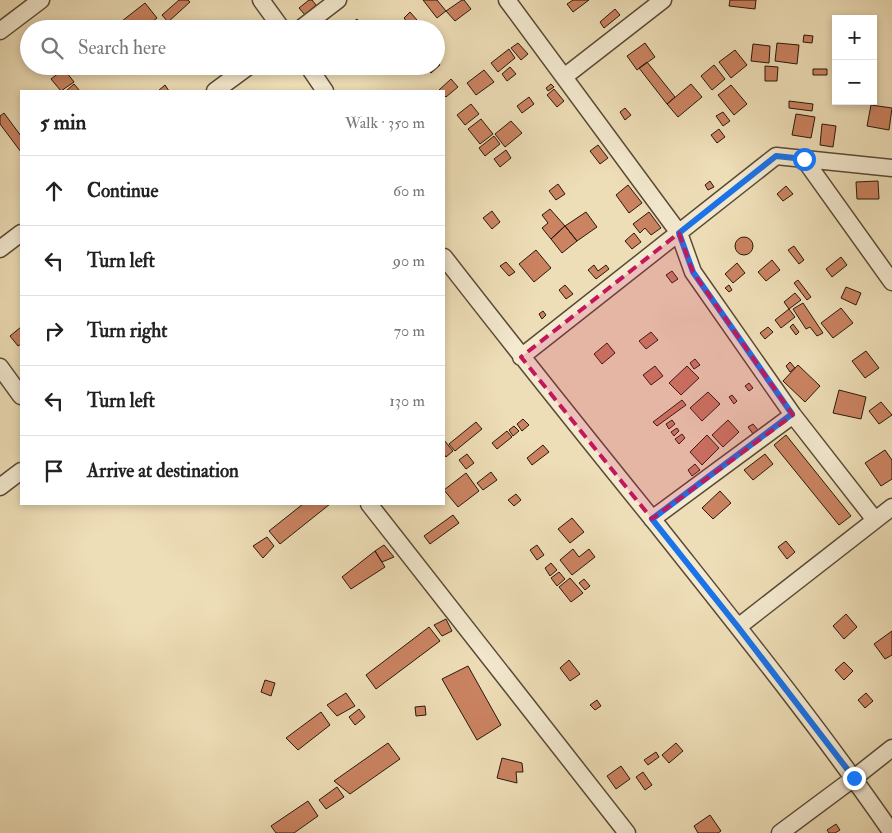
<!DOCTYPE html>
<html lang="en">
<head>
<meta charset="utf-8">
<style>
  :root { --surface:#fff; --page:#f6f6f6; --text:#222; --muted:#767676; --line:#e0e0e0 }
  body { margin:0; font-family:"IM FELL Double Pica",serif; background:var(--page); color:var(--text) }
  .controls { position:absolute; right:15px; top:15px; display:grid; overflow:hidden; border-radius:0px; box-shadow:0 2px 8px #0003 }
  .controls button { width:45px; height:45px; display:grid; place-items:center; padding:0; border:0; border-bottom:1px solid var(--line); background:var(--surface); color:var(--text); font:25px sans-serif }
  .stop { position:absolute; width:15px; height:15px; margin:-11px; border:4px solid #1a73e8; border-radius:50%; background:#fff }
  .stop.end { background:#1a73e8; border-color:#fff; box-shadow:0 1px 5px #0008 }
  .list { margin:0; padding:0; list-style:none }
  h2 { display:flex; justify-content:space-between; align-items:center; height:65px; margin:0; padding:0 20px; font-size:21px }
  h2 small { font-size:16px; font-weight:400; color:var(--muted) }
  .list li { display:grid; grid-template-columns:32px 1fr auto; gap:15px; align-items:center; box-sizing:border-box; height:70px; padding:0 20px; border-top:1px solid var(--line) }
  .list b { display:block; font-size:19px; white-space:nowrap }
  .list em { font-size:16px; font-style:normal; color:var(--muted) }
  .icon { flex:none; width:28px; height:28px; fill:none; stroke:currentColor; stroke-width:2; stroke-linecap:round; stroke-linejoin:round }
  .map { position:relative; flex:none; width:892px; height:833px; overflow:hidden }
  .search { position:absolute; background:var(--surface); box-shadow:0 2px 8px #0003; left:20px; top:20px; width:425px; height:55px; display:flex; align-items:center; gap:12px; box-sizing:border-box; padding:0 18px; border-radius:28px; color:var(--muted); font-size:19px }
  .panel { position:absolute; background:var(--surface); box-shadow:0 2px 8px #0003; left:20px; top:90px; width:425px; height:415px; border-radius:0px }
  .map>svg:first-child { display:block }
  .building { fill:#cb8361; stroke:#27190b }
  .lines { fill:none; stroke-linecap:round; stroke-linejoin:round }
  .minor-casing { stroke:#594a36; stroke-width:19 }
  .minor { stroke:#f4ead0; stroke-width:16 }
  .route { stroke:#1a73e8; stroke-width:6 }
  .marked { fill:#c2185b; fill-opacity:0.2; stroke:#c2185b; stroke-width:4; stroke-dasharray:10 6; stroke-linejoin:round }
</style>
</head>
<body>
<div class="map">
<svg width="892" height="833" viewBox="0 0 892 833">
  <rect width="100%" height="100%" fill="#eedeb7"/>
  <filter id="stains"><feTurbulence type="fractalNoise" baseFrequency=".004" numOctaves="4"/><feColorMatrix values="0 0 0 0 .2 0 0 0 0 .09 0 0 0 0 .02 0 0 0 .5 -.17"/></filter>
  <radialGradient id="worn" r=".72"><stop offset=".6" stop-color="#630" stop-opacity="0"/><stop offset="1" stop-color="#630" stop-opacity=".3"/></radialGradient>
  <path class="building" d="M179,0H188L190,2L168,22L162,15Z
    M309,0H312L316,5L305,15L299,8Z
    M423,0H437L446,11L437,18Z
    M462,0H464L471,9L455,21L446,11Z
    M573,0H589L573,12L567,4Z
    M730,0H756L755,9L729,6Z
    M145,3L157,18L143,29H128L122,21Z
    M615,9L620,15L604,28L600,22Z
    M410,12L424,28L422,29H413L404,18Z
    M357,19L365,29H352L349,25Z
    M804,35L813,36L812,43L803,42Z
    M518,43L528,54L521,60L511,48Z
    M645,43L655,57L637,70L627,56Z
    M777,43L799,45L797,64L775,61Z
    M753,44L770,46L769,63L751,61Z
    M509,49L515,58L498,72L491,63Z
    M735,50L747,65L731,78L719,62Z
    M436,60L440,65L431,73L425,66H436Z
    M647,62L675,97L667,104L639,68Z
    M714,65L725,79L712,90L701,76Z
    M79,66H95L83,73Z
    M348,66H354L356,69L352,72L348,67Z
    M380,66H391L384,71Z
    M765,66L778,67L777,81H765Z
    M510,67L516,74L507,81L502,74Z
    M64,69L74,82L61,91L51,79Z
    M813,69H827V75H813Z
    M484,70L494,82L476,95L467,83Z
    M451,79L458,87L446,97L444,95V91H441L439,90Z
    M74,84L80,91H66Z
    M551,84L554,87L548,91L546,88Z
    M691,84L702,97L678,117L667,104Z
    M165,85L169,91H158Z
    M731,85L747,104L734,115L718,95Z
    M554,89L564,101L557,107L547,95Z
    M529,97L534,104L522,113L517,106Z
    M789,101L813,104L812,111L789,108Z
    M471,104L479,114L465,125L457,115Z
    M871,105L892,108L889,130L867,126Z
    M625,108L631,115L625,120L620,112Z
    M723,112L730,121L723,126L716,116Z
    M4,113L21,136V152L0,124V116Z
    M796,114L815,117L811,138L792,135Z
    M481,119L493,134L480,144L468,129Z
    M511,121L522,133L505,147L495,134Z
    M822,124L836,126L833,147L820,145Z
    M719,129L725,137L717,143L711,135Z
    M494,136L500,144L485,156L479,148Z
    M598,145L608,158L600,164L590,151Z
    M506,150L511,158L500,167L494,159Z
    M710,181L714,187L708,190L705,185Z
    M878,181L879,199H857L856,182Z
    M558,184L565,194L556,200L549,191Z
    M628,185L642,203L629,213L616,195Z
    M786,186L793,194L783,201L777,194Z
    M550,209L565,226L551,239L542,228L548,223L542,215Z
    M492,211L500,222L492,229L483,218Z
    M586,212L597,227L577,241L565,226Z
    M649,212L661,228L651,235L645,228L640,233L633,224Z
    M565,226L577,241L562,253L551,239Z
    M634,233L641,242L632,249L625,241Z
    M735 246a9 9 0 1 1 18 0a9 9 0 1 1-18 0Z
    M794,246L804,260L799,264L788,250Z
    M536,250L551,268L534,282L519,264Z
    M841,257L847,265L832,277L826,269Z
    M772,260L780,270L766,281L758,272Z
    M506,262L515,272L509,276L500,266Z
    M737,263L745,273L733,283L725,274Z
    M594,265L598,271L606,265L609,269L596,279L588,270Z
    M672,271L678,279L672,283L666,275Z
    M798,280L811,297L807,300L794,283Z
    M565,285L573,294L566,299L559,290Z
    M729,285L732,290L729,292L725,288Z
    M846,287L861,293L856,305L841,298Z
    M795,293L801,300L789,309L784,302Z
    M803,303L823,333L817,336L810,327L806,329L793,309Z
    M841,308L853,323L833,338L821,323Z
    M789,309L795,317L781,328L775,320Z
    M543,311L546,315L542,319L539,314Z
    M793,324L799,332L796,335L790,327Z
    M21,327V344L18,346L10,336Z
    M768,327L773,332L765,339L760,333Z
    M651,332L658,340L646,349L639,341Z
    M607,343L615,353L602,364L594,354Z
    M866,351L879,368L865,378L852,361Z
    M695,359L700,365L694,369L690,363Z
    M790,362L795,368L790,372L786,366Z
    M798,365L820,386L805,402L783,381Z
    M655,366L663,376L651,385L643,375Z
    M687,366L699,378L681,395L669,383Z
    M749,383L753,388L749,391L745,386Z
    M839,390L866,397L861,419L833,413Z
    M708,392L720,404L702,421L690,408Z
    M732,395L737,401L734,404L729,397Z
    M682,400L686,405L657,426L653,422Z
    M881,402L892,415L879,424L869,411Z
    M523,419L529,425L522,431L517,424Z
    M672,420L675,424L669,429L666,424Z
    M728,420L739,432L723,447L712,435Z
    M476,422L482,429L455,451L449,444Z
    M753,424L758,430L753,434L748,427Z
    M514,426L519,431L513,436L509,430Z
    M677,428L679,431L674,436L671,432Z
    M507,431L512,437L497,449L492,443Z
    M682,434L685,438L679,444L675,439Z
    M707,435L719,448L702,465L690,452Z
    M786,435L851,516L839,525L774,445Z
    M444,440L453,451L446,457L444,454Z
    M543,445L549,452L532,465L527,458Z
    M885,450L892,460V479L881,486L865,463Z
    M467,454L474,463L466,469L459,460Z
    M765,454L773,464L753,480L744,470Z
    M695,464L700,470L692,476L688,470Z
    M491,472L497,480L483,490L477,483Z
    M466,473L479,491L458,507L444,490Z
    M720,491L731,503L713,519L702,508Z
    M516,494L521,500L514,506L508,500Z
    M303,504H330L280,544L269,531Z
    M453,515L459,523L430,544L424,536Z
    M572,518L584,532L570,543L558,529Z
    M267,537L274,546L263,558L253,546Z
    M786,541L795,552L787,559L778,547Z
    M384,545L394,557L382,562L375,551Z
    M537,545L544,555L537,560L530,550Z
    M573,549L579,557L589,549L595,557L572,575L560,560Z
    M375,551L385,567L351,589L342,577Z
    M551,563L557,570L550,576L545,568Z
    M559,572L565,579L557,586L551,578Z
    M570,578L583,593L571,602L559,587Z
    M584,579L590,586L585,590L579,583Z
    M846,614L857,627L844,639L833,626Z
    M446,619L452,631L442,636L434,625Z
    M429,627L440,641L376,689L366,675Z
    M892,631V655L885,659L874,644Z
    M569,660L580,674L570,681L560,668Z
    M844,662L853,671L844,680L835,670Z
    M468,666L501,725L477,740L442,679Z
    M265,680L275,683L271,696L261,692Z
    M346,693L355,706L337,716L327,705Z
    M866,693L873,701L865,708L858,700Z
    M597,700L601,706L595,710L590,705Z
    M425,706L426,715L416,716L415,707Z
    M359,709L365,717L355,725L349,717Z
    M321,712L330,725L298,750L286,738Z
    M388,743L400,759L350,794L334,781Z
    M676,743L683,751L669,763L662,755Z
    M656,752L659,757L648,765L644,760Z
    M502,758L522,763L523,772H516L517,783L497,778Z
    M621,766L630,779L616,789L607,776Z
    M643,772L652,785L645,790L636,777Z
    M337,787L344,797L326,809L319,800Z
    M308,801L318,816L294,833H276L271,826Z
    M710,815L721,831L718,833H698L694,826Z
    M836,824L840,830L835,833H829L827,830Z"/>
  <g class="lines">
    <defs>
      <path id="minor" d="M261,0L282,29
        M507,0L679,233L693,272L793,415L875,520
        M300,29L338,0
        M0,31L41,0
        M308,66L325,91
        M564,77L663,0
        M215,91L249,66
        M804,159L892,282
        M0,249L21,233
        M444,257C514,347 586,437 658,526C738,627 819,727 892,833
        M521,357L776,156L892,168
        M0,367L21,396
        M0,487L21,471
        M369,504L627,833
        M652,519L793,415
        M738,627L892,507
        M780,833L854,778L892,748"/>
    </defs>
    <use href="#minor" class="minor-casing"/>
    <use href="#minor" class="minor"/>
  </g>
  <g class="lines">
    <path class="route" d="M804,159L776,156L679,233L693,272L792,414L652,519L738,627L854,778"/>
  </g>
  <path class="marked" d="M679,233L693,272L793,415L652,519L521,357Z"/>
  <rect width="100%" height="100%" filter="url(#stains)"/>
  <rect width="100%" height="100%" fill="url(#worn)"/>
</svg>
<div class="controls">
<button>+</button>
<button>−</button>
</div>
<div class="stop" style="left:804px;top:159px"></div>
<div class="stop end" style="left:854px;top:778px"></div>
<div class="search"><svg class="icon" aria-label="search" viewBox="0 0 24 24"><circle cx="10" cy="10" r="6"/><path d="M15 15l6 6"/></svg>Search here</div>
<section class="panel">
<h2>5 min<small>Walk · 350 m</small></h2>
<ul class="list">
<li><svg class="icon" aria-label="ahead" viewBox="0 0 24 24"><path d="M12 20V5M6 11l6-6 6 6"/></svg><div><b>Continue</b></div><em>60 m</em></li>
<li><svg class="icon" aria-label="left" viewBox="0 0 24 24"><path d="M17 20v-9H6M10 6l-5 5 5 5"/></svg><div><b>Turn left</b></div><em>90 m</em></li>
<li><svg class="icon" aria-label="right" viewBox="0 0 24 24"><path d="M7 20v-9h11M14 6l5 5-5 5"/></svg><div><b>Turn right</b></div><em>70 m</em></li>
<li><svg class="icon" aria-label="left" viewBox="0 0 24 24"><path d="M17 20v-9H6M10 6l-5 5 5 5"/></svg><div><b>Turn left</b></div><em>130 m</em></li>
<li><svg class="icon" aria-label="arrive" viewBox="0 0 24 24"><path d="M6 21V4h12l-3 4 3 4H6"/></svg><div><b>Arrive at destination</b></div></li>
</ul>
</section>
</div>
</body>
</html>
